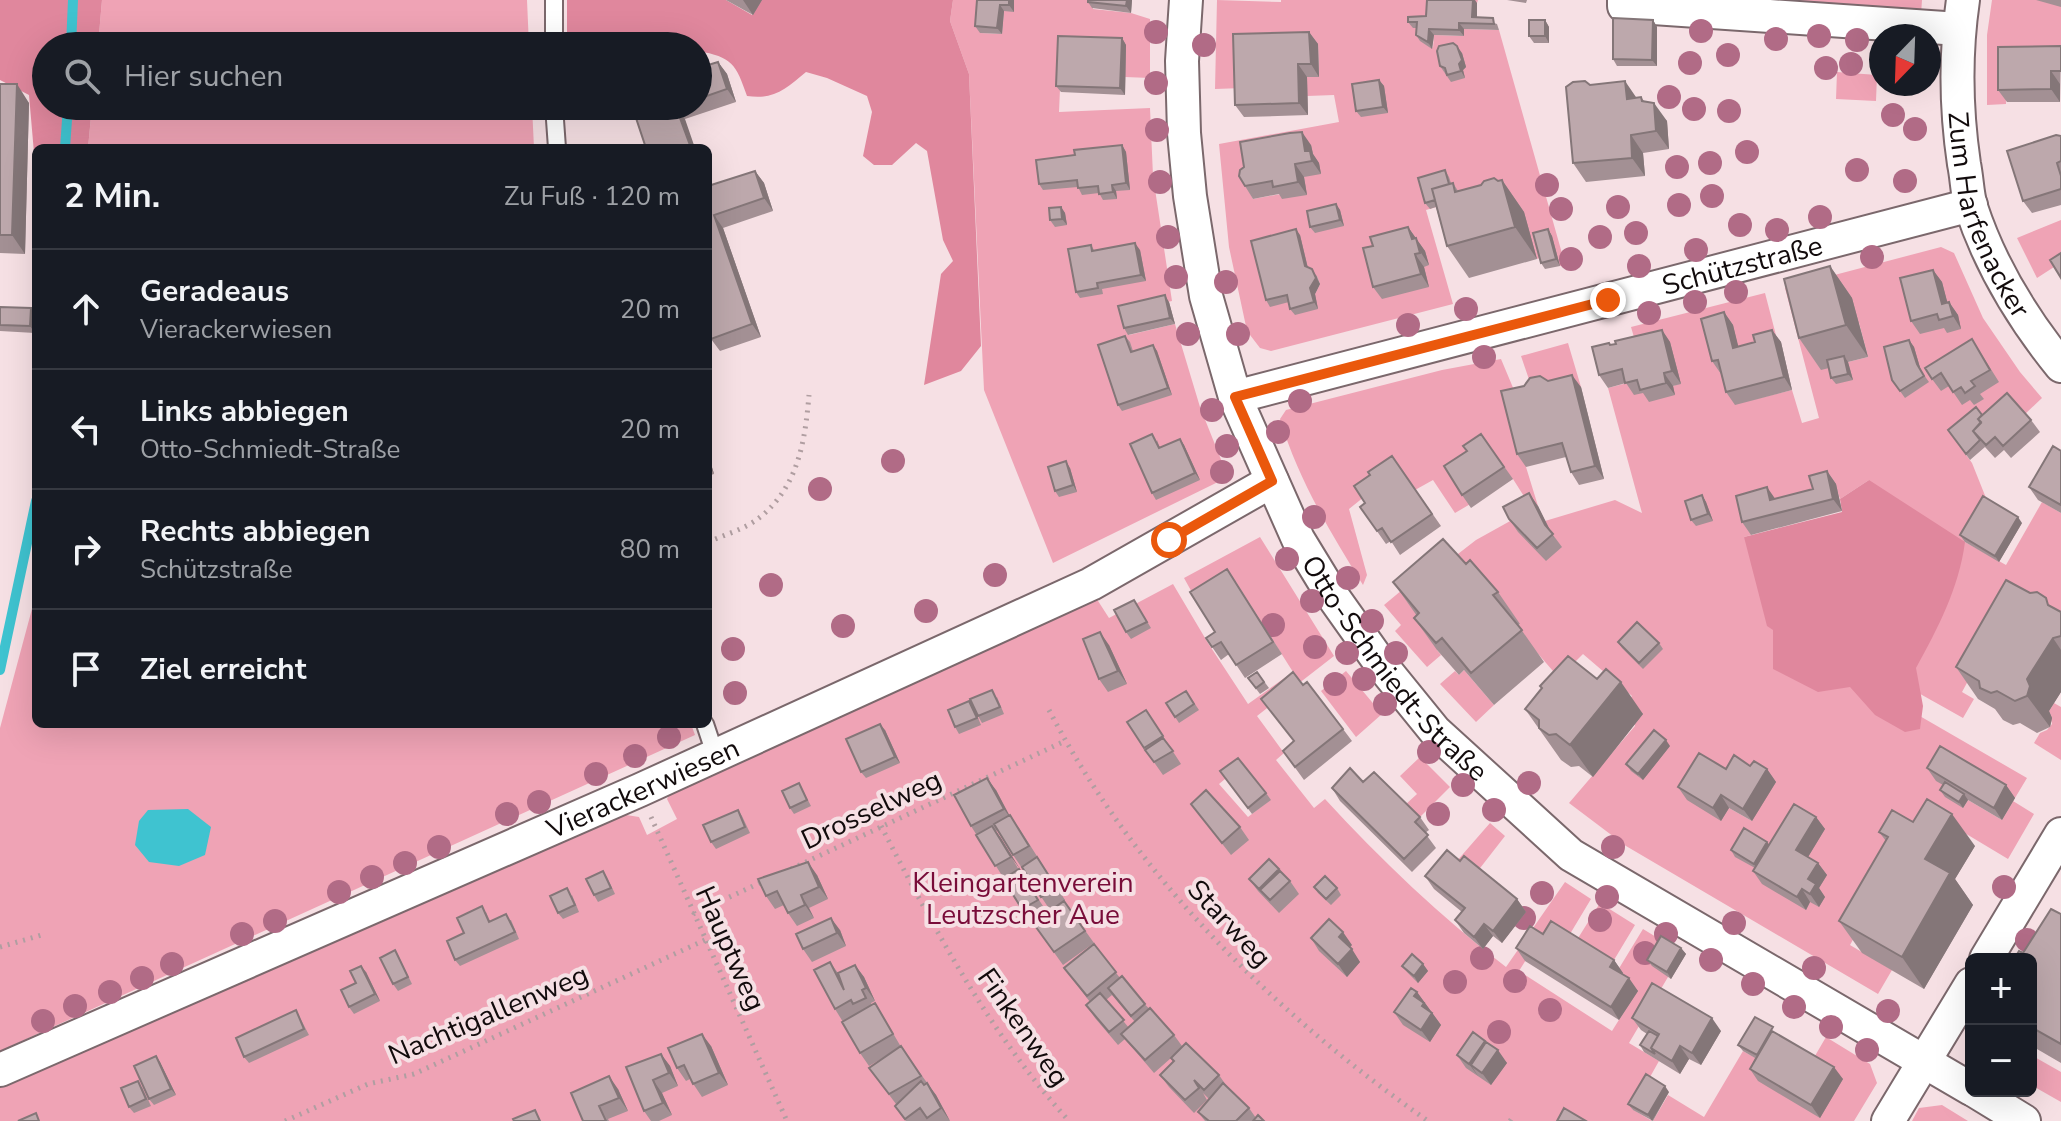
<!DOCTYPE html>
<html lang="de">
<head>
<meta charset="utf-8">
<style>
  :root { --surface:#171b24; --page:#242831; --text:#f1f3f6; --muted:#9ea1a6; --line:#363941 }
  body { margin:0; font-family:"Nunito Sans",sans-serif; background:var(--page); color:var(--text) }
  .controls { position:absolute; right:24px; bottom:24px; display:grid; overflow:hidden; border-radius:12px; box-shadow:0 8px 32px #0002 }
  .controls button { width:72px; height:72px; display:grid; place-items:center; padding:0; border:0; border-bottom:2px solid var(--line); background:var(--surface); color:var(--text); font:40px sans-serif }
  .compass { position:absolute; left:1869px; top:24px; width:72px; height:72px; border-radius:50%; background:var(--surface); box-shadow:0 8px 32px #0002; rotate:203deg }
  .stop { position:absolute; width:24px; height:24px; margin:-18px; border:6px solid #ea580c; border-radius:50%; background:#fff }
  .stop.end { background:#ea580c; border-color:#fff; box-shadow:0 2px 8px #0008 }
  .list { margin:0; padding:0; list-style:none }
  h2 { display:flex; justify-content:space-between; align-items:center; height:104px; margin:0; padding:0 32px; font-size:34px }
  h2 small { font-size:26px; font-weight:400; color:var(--muted) }
  .list li { display:grid; grid-template-columns:52px 1fr auto; gap:24px; align-items:center; box-sizing:border-box; height:120px; padding:0 32px; border-top:2px solid var(--line) }
  .list b { display:block; font-size:30px; white-space:nowrap }
  .list p { margin:0; font-size:26px; white-space:nowrap; color:var(--muted) }
  .list em { font-size:26px; font-style:normal; color:var(--muted) }
  .icon { flex:none; width:44px; height:44px; fill:none; stroke:currentColor; stroke-width:2; stroke-linecap:round; stroke-linejoin:round }
  .map { position:relative; flex:none; width:2061px; height:1121px; overflow:hidden }
  .search { position:absolute; background:var(--surface); box-shadow:0 8px 32px #0002; left:32px; top:32px; width:680px; height:88px; display:flex; align-items:center; gap:20px; box-sizing:border-box; padding:0 28px; border-radius:44px; color:var(--muted); font-size:30px }
  .panel { position:absolute; background:var(--surface); box-shadow:0 8px 32px #0002; left:32px; top:144px; width:680px; height:584px; border-radius:12px }
  .map>svg:first-child { display:block }
  .green { fill:#efa3b5; fill-rule:evenodd }
  .forest { fill:#e0879d }
  .water { fill:#3fc3d0 }
  .lines { fill:none; stroke-linecap:round; stroke-linejoin:round }
  .stream { stroke:#3fc3d0; stroke-width:10 }
  .service-casing { stroke:#7b686c; stroke-width:20 }
  .minor-casing { stroke:#7b686c; stroke-width:36 }
  .path { stroke:#b09ea1; stroke-width:5; stroke-dasharray:2 6; stroke-linecap:butt }
  .service { stroke:#fff; stroke-width:16 }
  .minor { stroke:#fff; stroke-width:32 }
  .tree { fill:#b16b86 }
  .wall { fill:#a39094; fill-rule:evenodd }
  .shaded-wall { fill:#847678 }
  .building { fill:#bda8ac; stroke:#847678; stroke-width:2 }
  .route { stroke:#ea580c; stroke-width:10 }
  .labels { text-anchor:middle; stroke-width:8; stroke-linejoin:round; paint-order:stroke }
  .street-label { font-size:28px; fill:#120b0c; stroke:#f6e0e4 }
  .park-label { font-size:28px; fill:#790c39; stroke:#f6e0e4 }
</style>
</head>
<body>
<div class="map">
<svg width="2061" height="1121" viewBox="0 0 2061 1121">
  <rect width="100%" height="100%" fill="#f6e0e4"/>
  <path class="green" d="M102,0H527L529,46H98Z
    M953,0H982L980,33L1002,34L1004,11H1014V0H1093V9L1131,13L1150,19V78L1125,77L1062,43L1059,112L1150,108L1153,176L1172,301L1123,312L1129,335L1175,324L1200,407L1222,462L1218,482L1053,563L984,390L969,74L950,21Z
    M1217,0L1281,2V0H1478L1477,3L1422,29L1433,48L1434,35L1463,36L1464,29L1499,30L1565,264L1560,266L1542,257L1537,259L1456,201L1426,210L1453,304L1271,351L1260,348L1247,331L1229,247L1219,144L1339,122L1334,95L1307,96V77L1319,76L1318,44L1243,88L1215,89ZM1319,164L1304,177L1306,195L1281,194L1253,199L1248,189ZM1317,276L1320,284L1315,294L1270,306Z
    M1784,0H1922L1921,15L1784,6Z
    M1992,0H2061V47L2005,57L2006,104L1987,105V35Z
    M1837,72L1877,75L1876,101L1836,99Z
    M92,106H532L534,148H88Z
    M2061,220V271L2059,273L2054,267L2037,278L2017,238Z
    M1941,247L1954,253L1983,318L2020,372L2042,398L2024,415L1953,437L1972,463L1988,503L1965,542L2006,565L2042,502L2061,513V625L1987,646L1962,692L1974,699L1963,718L1890,677L1869,480L1840,499L1835,484L1744,508L1751,535L1744,537L1842,671L2027,778L2015,798L1950,759L1949,788L1963,808L1968,800L2002,820L2013,801L2034,814L2008,859L1948,823L1910,838L1850,945L1892,970L1878,994L1626,846L1569,803L1635,726L1628,701L1632,696L1583,654L1559,678L1515,627L1520,624L1442,645L1437,650L1441,655L1427,667L1395,631L1401,625L1384,605L1420,575L1436,571L1476,540L1512,520L1554,538L1545,521L1615,500L1642,513L1608,388L1631,382L1673,386L1681,383L1638,351L1631,327L1765,293L1778,343L1727,372L1735,404L1792,390L1802,423L1819,418L1785,288ZM1859,323L1868,357L1848,362L1852,380L1831,367L1821,369ZM1743,768L1752,821L1729,808Z
    M1568,343L1581,387L1535,397L1521,356Z
    M1501,359L1519,402L1526,467L1538,506L1532,509L1513,479L1455,513L1433,480L1415,490L1400,468L1349,509L1367,575L1363,585C1330,532 1298,479 1280,419L1286,410L1442,370Z
    M1260,537L1334,656L1257,716L1284,753L1276,760L1314,808L1325,799C1381,860 1441,917 1506,967L1565,882L1591,899L1567,939H1539L1519,971L1612,1031L1637,991L1618,970L1643,929L1666,943L1668,977L1629,1043L1659,1061L1632,1109L1652,1121H0V1082L620,814L639,817L647,835L677,819L667,799L672,789L1091,590L1109,618L1173,584L1208,643L1248,704L1293,672L1236,582L1199,605L1184,578ZM1242,765L1270,800L1248,817L1219,784Z
    M36,594V724H691L695,735L0,1051V728Z
    M1464,670L1494,705L1476,722L1440,684L1455,671L1459,675Z
    M1346,671L1382,714L1356,737L1321,691Z
    M2054,703L2061,707V760L2034,743L2040,733L2047,730L2052,724L2049,711Z
    M1420,757L1450,787L1418,819L1405,805L1417,794L1400,776Z
    M1490,823L1505,836L1477,872L1456,862Z
    M1600,903L1635,925L1611,965L1575,943Z
    M1826,1037L1870,1064L1877,1083L1854,1121H1653L1668,1095L1704,1117L1743,1051L1768,1065L1812,1061Z
    M2031,1055L2061,1072V1102L2031,1085Z
    M1942,1105L1968,1121H1912L1919,1108Z"/>
  <path class="forest" d="M0,0H102L98,46H46V106H92L88,148H36V176L29,95L0,80Z
    M567,0H726L752,15L761,0H953L950,21L969,74L981,346L961,371L924,385L941,274L953,261L943,240L927,151L916,143L892,165H874L863,156L872,112L867,96L827,78L806,72C786,89 774,100 747,96C736,64 732,57 698,51V46H567Z
    M1869,480L1965,542C1959,588 1938,628 1916,668L1923,706L1920,729L1905,732L1875,715L1850,687L1818,692L1773,669V630L1767,626L1744,537L1842,512L1840,499Z"/>
  <path class="water" d="M188,809L211,827L205,855L179,866L149,862L135,845L139,821L148,810Z"/>
  <g class="lines">
    <path class="stream" d="M71,46L73,0
      M65,148L68,106
      M0,670L36,501"/>
    <defs>
      <path id="service" d="M554,46V0
        M554,106L557,148
        M705,724L716,757"/>
      <g id="minor">
        <path id="s1" d="M1186,0L1182,61L1184,133L1190,196L1206,296L1235,397L1298,539L1334,598L1383,667L1435,731L1571,855L1971,1089"/>
        <path d="M1624,0V6L1959,29"/>
        <path id="s2" d="M1963,0C1955,55 1956,110 1964,164C1967,178 1967,194 1971,207C1990,265 2023,319 2061,366"/>
        <path id="s3" d="M1235,397L1971,205"/>
        <path d="M1986,959L2061,834"/>
        <path id="s4" d="M0,1070L640,790L1091,584L1272,481"/>
        <path d="M1975,1091L2024,1121"/>
        <path d="M1888,1121L1971,984"/>
      </g>
    </defs>
    <use href="#service" class="service-casing"/>
    <use href="#minor" class="minor-casing"/>
    <path class="path" d="M708,542C724,535 745,529 759,518C798,487 805,442 809,395
      M1049,710C1136,877 1275,1014 1428,1121
      M651,817L787,1121
      M881,826C935,930 990,1034 1069,1121
      M791,869L1065,741
      M693,914L764,881
      M0,947L45,934
      M285,1121L368,1084L414,1074L705,940
      M1510,1121L1514,1115"/>
    <use href="#service" class="service"/>
    <use href="#minor" class="minor"/>
  </g>
  <g class="tree">
    <circle cx="1701" cy="31" r="12"/>
    <circle cx="1156" cy="32" r="12"/>
    <circle cx="1819" cy="36" r="12"/>
    <circle cx="1776" cy="39" r="12"/>
    <circle cx="1857" cy="40" r="12"/>
    <circle cx="1204" cy="45" r="12"/>
    <circle cx="1728" cy="55" r="12"/>
    <circle cx="1690" cy="63" r="12"/>
    <circle cx="1851" cy="64" r="12"/>
    <circle cx="1826" cy="68" r="12"/>
    <circle cx="1156" cy="83" r="12"/>
    <circle cx="1669" cy="97" r="12"/>
    <circle cx="1694" cy="109" r="12"/>
    <circle cx="1729" cy="111" r="12"/>
    <circle cx="1893" cy="115" r="12"/>
    <circle cx="1915" cy="129" r="12"/>
    <circle cx="1157" cy="130" r="12"/>
    <circle cx="1747" cy="152" r="12"/>
    <circle cx="1710" cy="163" r="12"/>
    <circle cx="1677" cy="167" r="12"/>
    <circle cx="1857" cy="170" r="12"/>
    <circle cx="1905" cy="181" r="12"/>
    <circle cx="1160" cy="182" r="12"/>
    <circle cx="1547" cy="185" r="12"/>
    <circle cx="1712" cy="196" r="12"/>
    <circle cx="1679" cy="205" r="12"/>
    <circle cx="1618" cy="207" r="12"/>
    <circle cx="1561" cy="209" r="12"/>
    <circle cx="1820" cy="217" r="12"/>
    <circle cx="1740" cy="225" r="12"/>
    <circle cx="1777" cy="230" r="12"/>
    <circle cx="1636" cy="233" r="12"/>
    <circle cx="1168" cy="237" r="12"/>
    <circle cx="1600" cy="237" r="12"/>
    <circle cx="1696" cy="250" r="12"/>
    <circle cx="1872" cy="257" r="12"/>
    <circle cx="1571" cy="259" r="12"/>
    <circle cx="1639" cy="266" r="12"/>
    <circle cx="1176" cy="277" r="12"/>
    <circle cx="1226" cy="282" r="12"/>
    <circle cx="1736" cy="292" r="12"/>
    <circle cx="1695" cy="302" r="12"/>
    <circle cx="1466" cy="309" r="12"/>
    <circle cx="1649" cy="313" r="12"/>
    <circle cx="1408" cy="325" r="12"/>
    <circle cx="1188" cy="334" r="12"/>
    <circle cx="1238" cy="334" r="12"/>
    <circle cx="1484" cy="357" r="12"/>
    <circle cx="1300" cy="401" r="12"/>
    <circle cx="1212" cy="410" r="12"/>
    <circle cx="1278" cy="432" r="12"/>
    <circle cx="1227" cy="446" r="12"/>
    <circle cx="893" cy="461" r="12"/>
    <circle cx="1222" cy="472" r="12"/>
    <circle cx="820" cy="489" r="12"/>
    <circle cx="1314" cy="517" r="12"/>
    <circle cx="1287" cy="559" r="12"/>
    <circle cx="995" cy="575" r="12"/>
    <circle cx="1348" cy="578" r="12"/>
    <circle cx="771" cy="585" r="12"/>
    <circle cx="1312" cy="601" r="12"/>
    <circle cx="926" cy="611" r="12"/>
    <circle cx="1372" cy="621" r="12"/>
    <circle cx="1273" cy="625" r="12"/>
    <circle cx="843" cy="626" r="12"/>
    <circle cx="1315" cy="647" r="12"/>
    <circle cx="733" cy="649" r="12"/>
    <circle cx="1347" cy="653" r="12"/>
    <circle cx="1396" cy="653" r="12"/>
    <circle cx="1364" cy="679" r="12"/>
    <circle cx="1335" cy="684" r="12"/>
    <circle cx="735" cy="693" r="12"/>
    <circle cx="1385" cy="704" r="12"/>
    <circle cx="669" cy="737" r="12"/>
    <circle cx="1429" cy="752" r="12"/>
    <circle cx="635" cy="756" r="12"/>
    <circle cx="596" cy="774" r="12"/>
    <circle cx="1529" cy="783" r="12"/>
    <circle cx="1463" cy="785" r="12"/>
    <circle cx="539" cy="802" r="12"/>
    <circle cx="1494" cy="810" r="12"/>
    <circle cx="507" cy="814" r="12"/>
    <circle cx="1438" cy="814" r="12"/>
    <circle cx="439" cy="847" r="12"/>
    <circle cx="1613" cy="847" r="12"/>
    <circle cx="405" cy="863" r="12"/>
    <circle cx="372" cy="877" r="12"/>
    <circle cx="2004" cy="887" r="12"/>
    <circle cx="339" cy="892" r="12"/>
    <circle cx="1542" cy="893" r="12"/>
    <circle cx="1607" cy="897" r="12"/>
    <circle cx="1524" cy="918" r="12"/>
    <circle cx="1600" cy="920" r="12"/>
    <circle cx="275" cy="921" r="12"/>
    <circle cx="1734" cy="923" r="12"/>
    <circle cx="242" cy="934" r="12"/>
    <circle cx="1666" cy="934" r="12"/>
    <circle cx="2027" cy="940" r="12"/>
    <circle cx="1645" cy="953" r="12"/>
    <circle cx="1482" cy="958" r="12"/>
    <circle cx="1711" cy="960" r="12"/>
    <circle cx="172" cy="964" r="12"/>
    <circle cx="1814" cy="968" r="12"/>
    <circle cx="142" cy="978" r="12"/>
    <circle cx="1515" cy="981" r="12"/>
    <circle cx="1455" cy="982" r="12"/>
    <circle cx="1753" cy="984" r="12"/>
    <circle cx="110" cy="992" r="12"/>
    <circle cx="75" cy="1006" r="12"/>
    <circle cx="1794" cy="1007" r="12"/>
    <circle cx="1550" cy="1010" r="12"/>
    <circle cx="1888" cy="1011" r="12"/>
    <circle cx="43" cy="1021" r="12"/>
    <circle cx="1831" cy="1027" r="12"/>
    <circle cx="1499" cy="1032" r="12"/>
    <circle cx="1867" cy="1050" r="12"/>
  </g>
  <path class="wall" d="M726,0H762L753,15Z
    M977,0H1014V12L1004,11L1002,34L980,33L975,26Z
    M1132,0L1131,13L1092,8L1088,2Z
    M1507,0H1527L1526,3Z
    M2036,0H2061V7Z
    M1477,3V17L1497,24L1499,30L1464,29V36L1434,35L1432,49L1420,41L1416,35V28H1413L1408,22Z
    M1545,20L1549,27V43H1534L1529,36Z
    M1653,20L1657,27V66H1617L1613,59Z
    M1309,32L1318,44L1319,77H1307L1308,115L1244,117L1235,105Z
    M1122,38L1126,45L1125,95L1061,92L1056,86Z
    M2061,46L2060,102H2007L1998,90Z
    M1462,53L1466,67L1463,70L1465,78L1451,82L1440,66Z
    M718,62L727,74L736,102L685,119L632,106H698V68Z
    M1379,80L1384,86L1388,113L1361,117L1356,111Z
    M0,84L29,103L25,254L0,253Z
    M1590,85L1637,98L1641,97L1644,101L1667,121L1669,149L1643,153L1645,176L1586,182L1573,163Z
    M2061,136V205L2032,213L2023,201Z
    M1122,145L1126,152L1130,190L1116,191L1117,199L1103,200L1099,193L1082,195L1078,187L1043,190L1039,184L1075,155Z
    M1311,145L1313,154L1319,163L1321,174L1304,177L1307,195L1282,199L1279,194L1253,199L1245,186Z
    M1445,170L1449,177L1451,183H1453L1458,191L1502,180L1524,212L1537,259L1469,278L1447,246L1436,207L1430,209L1425,203Z
    M755,171L764,183L773,211L723,228L761,337L720,351L711,339L708,329V184L709,186Z
    M1336,204L1340,210L1344,226L1315,233L1310,227Z
    M1061,207L1065,213L1067,225L1055,227L1050,220Z
    M1408,227L1425,251L1429,265L1424,267L1429,287L1382,299L1373,287Z
    M1548,229L1552,236L1560,266L1545,269L1541,263Z
    M1300,235L1308,268L1317,276L1320,284L1315,294L1318,309L1295,315L1290,309L1289,302L1270,307L1266,300Z
    M1091,245L1094,250H1140L1146,281L1102,289L1103,294L1080,298L1076,292Z
    M1830,266L1852,298L1868,357L1848,362L1853,380L1836,384L1831,378L1829,368L1821,370L1799,338Z
    M1933,270L1942,282L1947,302H1949L1958,315L1961,329L1947,333L1944,328L1920,334L1911,321Z
    M1169,302L1175,324L1128,335L1124,328Z
    M0,307L31,308L36,315L35,333L0,331Z
    M1724,312L1733,325L1738,347L1755,342L1772,330L1781,342L1792,390L1735,405L1726,392L1721,374L1712,361Z
    M1662,330L1670,342L1681,384L1673,386L1675,395L1649,402L1643,393L1634,395L1626,383L1608,388L1599,375L1611,345Z
    M1125,336L1130,342L1133,351L1153,345L1157,351L1172,395L1122,411L1118,405Z
    M1972,339L1999,382L1980,394L1984,399L1974,405L1970,400L1962,405L1949,386L1941,391L1932,379Z
    M1909,340L1914,347L1921,371L1929,382L1905,398L1892,380Z
    M1548,381L1581,387L1604,479L1579,485L1571,472L1566,457L1526,467L1517,454Z
    M1982,415L2031,420L2040,432L2011,458L2004,450L1995,458L1985,447L1970,460L1948,430Z
    M1481,434L1513,479L1471,508L1462,495L1467,451Z
    M1180,439L1184,445L1200,480L1156,500L1152,493L1157,440L1160,448Z
    M2061,451V513L2038,500L2029,487Z
    M708,454L714,474L708,476Z
    M1392,456L1441,526L1400,555L1391,541L1386,544L1360,507L1365,503L1370,475Z
    M1070,468L1077,492L1059,497L1055,491Z
    M1827,471L1836,484L1842,511L1751,535L1742,522L1775,499L1813,489Z
    M1702,495L1706,502L1713,521L1696,526L1691,520Z
    M1538,506L1550,531L1562,547L1546,561L1518,532L1509,519Z
    M2022,523L1999,562L1965,542L1960,535Z
    M1466,564L1498,592L1520,624L1518,625L1544,662L1494,705L1464,670L1459,675L1437,650L1414,618L1417,616L1393,582Z
    M1227,569L1282,654L1245,678L1229,654L1221,660L1206,638L1215,632Z
    M1134,600L1151,628L1131,639L1126,632Z
    M2054,608L2061,612V692L2049,711L2052,718L2050,727L2037,733L2020,723L2013,725L2003,720L1995,709L1978,699L1956,667Z
    M1618,642L1659,643L1663,649L1643,669L1622,648Z
    M1109,645L1127,684L1108,692L1099,679Z
    M1257,672L1269,688L1260,694L1248,678Z
    M1597,679L1643,714L1593,777L1579,766L1571,767L1561,760L1525,709L1542,689Z
    M1303,685L1343,729L1352,741L1304,780L1283,751L1293,742Z
    M1186,691L1199,710L1179,723L1166,703Z
    M997,697L1004,714L982,723L978,716Z
    M969,701L974,708L981,725L959,734L955,727Z
    M1146,710L1181,764L1163,775L1144,748Z
    M885,730L900,763L866,778L861,772Z
    M1670,746L1643,780L1631,771L1626,764Z
    M1750,766L1767,769L1776,782L1752,821L1729,808L1721,821L1687,800L1678,787L1726,769Z
    M1927,768L2006,785L2015,798L2002,820L1968,800L1963,808L1945,797L1940,790L1943,785L1936,781Z
    M1220,771L1266,793L1271,800L1252,814Z
    M1363,782L1420,817L1429,830L1425,833L1436,848L1412,872L1340,801L1332,788Z
    M799,783L811,806L794,814L790,808Z
    M996,790L1009,816L1019,828L1065,900L1050,910L1022,868L1013,855L998,830L996,831L1019,870L1047,912L1031,922L971,826Z
    M1191,804L1240,827L1249,840L1231,855Z
    M738,810L742,816L750,833L716,849L711,842Z
    M1816,817L1825,829L1808,857L1818,863L1827,875L1819,888L1825,897L1819,907L1810,902L1806,910L1762,884L1753,871L1755,868L1735,857L1731,850L1767,842L1769,845Z
    M1879,832L1975,846L1955,879L1973,905L1924,989L1862,953L1839,921L1886,841Z
    M1269,859L1290,881L1299,894L1279,913L1258,891L1249,879Z
    M1460,861L1517,899L1526,912L1502,943L1493,936L1483,949L1464,933L1455,920L1462,912L1434,889L1425,876Z
    M603,871L607,877L615,894L598,902L594,895Z
    M817,875L828,899L809,908L814,918L797,926L788,913L784,905L775,909L766,896Z
    M1314,887L1337,888L1341,895L1331,905L1318,893Z
    M572,895L579,912L563,919L558,913Z
    M1064,901L1094,943L1063,965L1033,923Z
    M486,912L490,921L511,920L519,939L460,966L455,960L464,933Z
    M2061,914V1063L2037,1049L2031,1055V959L2023,953Z
    M840,930L846,946L812,962L803,949Z
    M1543,934L1614,960L1623,973L1622,974L1638,991L1619,1020L1525,961L1516,948Z
    M1311,938L1352,945L1349,947L1360,962L1347,977L1319,951Z
    M1094,944L1120,978L1174,1035L1182,1046L1219,1075L1228,1088L1249,1108L1256,1118L1264,1121H1205L1198,1112L1209,1099L1203,1093L1207,1100L1194,1113L1169,1087L1160,1075L1173,1062L1171,1058L1154,1073L1125,1039L1118,1045L1095,1018L1086,1005L1090,1002L1064,968ZM1112,995L1135,1022L1129,1028L1106,1000Z
    M1681,948L1686,954L1671,979L1652,966L1647,960Z
    M395,950L399,957L412,984L398,991L393,984Z
    M830,962L838,973L855,965L864,977L875,1001L871,1003L872,1005L875,1003L883,1016L901,1047L936,1095L950,1121H906L903,1118L895,1106L896,1104L869,1068L893,1052L869,1066L860,1053L843,1022L835,1009Z
    M1423,964L1428,971L1418,983L1407,972L1402,966Z
    M366,972L380,1001L354,1014L349,1007L356,983Z
    M1417,992L1441,1025L1430,1042L1403,1025L1394,1012Z
    M296,1010L309,1035L249,1063L244,1057Z
    M1632,1018L1721,1031L1701,1065L1689,1059L1680,1074L1644,1052L1640,1045L1647,1034L1641,1030Z
    M1777,1034L1843,1079L1820,1118L1758,1081L1750,1069L1755,1058L1743,1051L1738,1045Z
    M1486,1042L1507,1063L1491,1085L1466,1068L1457,1055Z
    M711,1046L728,1085L702,1097L690,1079L686,1081L677,1068Z
    M661,1054L670,1066L678,1086L662,1093L672,1115L659,1121H651L644,1111Z
    M156,1056L160,1062L176,1095L154,1105L149,1099Z
    M142,1087L151,1106L134,1113L129,1107Z
    M618,1089L628,1111L608,1119L609,1121H583Z
    M1669,1092L1653,1121L1633,1110L1628,1104Z"/>
  <path class="shaded-wall" d="M743,0H762L753,15Z
    M1009,0H1014V12L1009,5Z
    M1127,0H1132L1131,13L1126,6Z
    M1473,0H1475L1477,3V23L1472,17Z
    M1000,5L1004,11L1002,34L997,28Z
    M1545,20L1549,27V43L1545,36Z
    M1653,20L1657,27V66L1652,60Z
    M1459,23L1464,29V36L1459,30Z
    M1429,29L1434,35L1432,49L1428,42Z
    M1309,32L1318,44L1319,77L1311,64Z
    M1122,38L1126,45L1125,95L1120,88Z
    M1457,46L1462,53L1466,67L1463,70L1465,78L1461,71L1459,64Z
    M718,62L727,74L736,102L727,89Z
    M1298,64L1307,77L1308,115L1299,103Z
    M2051,71L2060,84V102L2051,89Z
    M1379,80L1384,86L1388,113L1383,107Z
    M1625,81L1638,100L1627,99Z
    M17,84L29,103L25,254L12,235Z
    M1654,103L1667,121L1669,149L1656,131Z
    M676,107L685,119L695,148H691Z
    M1302,132L1311,145L1313,154L1319,163L1321,174L1305,151Z
    M1631,135L1643,153L1645,176L1632,158Z
    M1122,145L1126,152L1130,190L1126,183Z
    M1295,164L1304,177L1307,195L1298,182Z
    M755,171L764,183L773,211L764,198Z
    M1502,180L1524,212L1537,259L1515,227Z
    M1112,185L1116,191L1117,199L1113,192Z
    M1336,204L1340,210L1344,226L1340,220Z
    M1061,207L1065,213L1067,225L1062,219Z
    M714,215L723,228L761,337L752,324Z
    M1408,227L1425,251L1429,265L1412,239Z
    M1296,229L1300,235L1309,273L1305,266Z
    M1548,229L1552,236L1560,266L1556,259Z
    M1135,243L1140,250L1146,281L1141,275Z
    M1415,254L1424,267L1429,287L1421,274Z
    M1830,266L1852,298L1868,357L1846,325Z
    M1312,269L1320,284L1315,294L1318,309L1314,302L1310,288Z
    M1933,270L1942,282L1951,316L1942,304Z
    M1165,295L1169,302L1175,324L1170,318Z
    M1949,302L1958,315L1961,329L1953,316Z
    M31,308L36,315L35,333L30,326Z
    M1724,312L1733,325L1742,361L1733,348Z
    M1662,330L1670,342L1681,384L1672,371Z
    M1772,330L1781,342L1792,390L1784,377Z
    M1909,340L1914,347L1921,371L1917,364Z
    M1153,345L1157,351L1172,395L1168,388Z
    M1844,356L1848,362L1853,380L1848,374Z
    M1664,373L1673,386L1675,395L1666,383Z
    M1572,375L1581,387L1604,479L1595,466Z
    M1180,439L1184,445L1200,480L1195,473Z
    M708,454L714,474L710,467L708,462Z
    M1066,461L1070,468L1077,492L1073,485Z
    M1827,471L1836,484L1842,511L1833,499Z
    M1767,487L1776,500H1770Z
    M1529,493L1538,506L1554,538L1545,525Z
    M1702,495L1706,502L1713,521L1708,514Z
    M2018,517L2022,523L1999,562L1995,556Z
    M1100,632L1109,645L1127,684L1118,671Z
    M2053,638L2061,650V692L2049,711L2052,718L2050,727L2027,696V679Z
    M1621,682L1643,714L1593,777L1570,745Z
    M880,724L885,730L900,763L895,757Z
    M1666,740L1670,746L1643,780L1638,774Z
    M1767,769L1776,782L1752,821L1743,809Z
    M987,778L996,790L1013,822L1004,809Z
    M2006,785L2015,798L2002,820L1994,808Z
    M1964,794L1968,800L1963,808L1959,802Z
    M1721,795L1729,808L1721,821L1713,808Z
    M1952,814L1975,846L1955,879L1973,905L1924,989L1902,957L1925,859Z
    M1816,817L1825,829L1805,862L1796,850Z
    M992,826L1001,838L1020,869L1011,857Z
    M1767,842L1772,848L1759,871L1754,864Z
    M808,862L817,875L828,899L819,887Z
    M1818,863L1827,875L1819,888L1825,897L1819,907L1810,894L1808,879Z
    M1802,889L1810,902L1806,910L1797,897Z
    M801,895L809,908L814,918L805,905Z
    M1517,899L1526,912L1502,943L1493,931Z
    M831,918L840,930L846,946L837,933Z
    M1484,924L1493,936L1483,949L1474,937Z
    M1343,932L1352,945L1347,950L1339,937Z
    M1681,948L1686,954L1671,979L1667,972Z
    M1352,949L1360,962L1347,977L1338,964Z
    M1614,960L1623,973L1619,979L1610,967Z
    M1423,964L1428,971L1418,983L1414,976Z
    M855,965L864,977L875,1001L866,988Z
    M361,966L366,972L380,1001L375,994Z
    M1629,978L1638,991L1619,1020L1611,1007Z
    M1417,992L1441,1025L1430,1042L1421,1030L1414,996Z
    M1712,1018L1721,1031L1701,1065L1692,1053Z
    M702,1034L711,1046L728,1085L719,1073Z
    M1485,1041L1493,1053L1471,1065L1478,1076L1469,1064Z
    M1680,1046L1689,1059L1680,1074L1672,1061Z
    M1498,1050L1507,1063L1491,1085L1482,1073Z
    M661,1054L670,1066L678,1086L669,1073Z
    M156,1056L160,1062L176,1095L171,1089Z
    M1834,1067L1843,1079L1820,1118L1811,1105Z
    M609,1076L618,1089L628,1111L619,1098Z
    M653,1080L662,1093L672,1115L663,1103Z
    M927,1083L936,1095L950,1121L941,1108Z
    M1665,1086L1669,1092L1652,1121L1648,1115Z"/>
  <path class="building" d="M977,0H1009V5H1000L997,28L975,26Z
    M1088,0H1127L1126,6L1088,2Z
    M1427,0H1473L1472,17L1493,18L1494,24L1459,23V30L1429,29L1428,42L1416,35L1417,22H1408V17L1426,16Z
    M1613,18L1653,20L1652,60L1613,59Z
    M1529,20H1545V36H1529Z
    M1309,32L1311,64H1298L1299,103L1235,105L1233,34Z
    M1058,36L1122,38L1120,88L1056,86Z
    M1453,43L1457,46L1462,60L1459,64L1461,71L1447,75L1445,68L1440,66L1437,51L1439,46Z
    M2061,46V71H2051V89L1998,90V47Z
    M718,62L727,89L698,99V68Z
    M1379,80L1383,107L1356,111L1352,84Z
    M1585,81L1590,85L1625,81L1627,99L1641,97L1642,101L1654,103L1656,131L1631,135L1632,158L1573,163L1566,87L1573,82Z
    M0,84H17L12,235H0Z
    M632,106H679L676,107L691,148H646Z
    M1302,132L1305,151H1310L1312,161L1295,164L1298,182L1273,187L1272,181L1245,186L1239,176L1240,170L1244,167L1240,142L1290,133Z
    M2056,135L2061,136V161L2057,163L2061,176V189L2023,201L2007,151Z
    M1122,145L1126,183L1112,185L1113,192L1099,194L1098,186L1078,188L1077,180L1039,184L1036,160L1075,155L1074,150Z
    M1445,170L1449,184L1432,189L1435,200L1425,203L1418,178Z
    M755,171L764,198L714,215L752,324L711,339L708,329V186Z
    M1494,178L1498,181L1502,180L1515,227L1447,246L1432,189L1453,183L1455,192L1481,185L1484,181Z
    M1336,204L1340,220L1310,227L1307,211Z
    M1061,207L1062,219L1050,220L1049,208Z
    M1408,227L1412,239L1416,238L1420,253L1415,254L1421,274L1373,287L1363,248L1373,246L1370,237Z
    M1296,229L1305,266L1312,269L1316,278L1310,288L1314,302L1290,309L1287,295L1266,300L1251,241Z
    M1548,229L1556,259L1541,263L1533,233Z
    M1135,243L1141,275L1097,283L1098,288L1076,292L1068,249L1091,245L1092,251Z
    M2061,253V278L2050,260Z
    M1830,266L1846,325L1799,338L1784,279Z
    M1933,270L1942,304L1949,302L1953,316L1939,320L1937,314L1911,321L1900,278Z
    M1165,295L1170,318L1124,328L1118,306Z
    M0,307L31,308L30,326L0,325Z
    M1724,312L1733,348L1755,342L1753,335L1772,330L1784,377L1726,392L1718,360L1712,361L1701,319Z
    M1662,330L1672,371L1664,373L1666,383L1640,390L1637,380L1625,383L1622,369L1599,375L1592,347L1609,343L1610,345L1616,344L1615,341Z
    M1125,336L1131,352L1153,345L1168,388L1118,405L1098,345Z
    M1972,339L1990,370L1971,381L1975,386L1965,393L1961,387L1953,392L1941,373L1932,379L1925,368Z
    M1909,340L1917,364L1924,376L1900,391L1892,380L1884,347Z
    M1844,356L1848,374L1831,378L1827,360Z
    M1572,375L1595,466L1571,472L1562,443L1517,454L1501,391L1524,386L1530,378L1540,376L1548,381Z
    M2007,393L2031,420L2003,446L1995,437L1986,445L1973,431L1981,422L1978,419Z
    M1976,407L1982,415L1978,419L1981,423L1973,431L1980,440L1966,454L1948,430Z
    M1152,434L1159,448L1180,439L1195,473L1152,493L1130,444Z
    M1481,434L1504,467L1462,495L1444,466L1467,451L1463,446Z
    M2053,446L2061,451V505L2029,487Z
    M1392,456L1432,514L1391,542L1382,528L1377,531L1360,507L1365,503L1354,486L1370,475L1368,472Z
    M1066,461L1073,485L1055,491L1048,467Z
    M1827,471L1833,499L1742,522L1736,496L1767,487L1770,500L1813,489L1809,476Z
    M1529,493L1545,525L1553,534L1537,548L1509,519L1503,507Z
    M1702,495L1708,514L1691,520L1685,501Z
    M1983,496L2018,517L1995,556L1960,535Z
    M1443,539L1466,564L1470,560L1498,592L1493,595L1522,630L1471,673L1442,638L1436,643L1414,618L1419,613L1393,582Z
    M1227,569L1273,642L1236,665L1221,642L1212,647L1206,638L1215,632L1190,592Z
    M2006,580L2030,593L2037,592L2046,598L2048,605L2061,612V636L2053,638L2027,679L2030,686L2027,696L2015,701L1997,691L1991,693L1980,688L1979,681L1956,667Z
    M1134,600L1147,622L1126,632L1114,610Z
    M1637,622L1659,643L1639,663L1618,642Z
    M1100,632L1118,671L1099,679L1083,639Z
    M1568,656L1597,679L1606,669L1621,682L1570,745L1556,734L1549,735L1539,728V720L1525,709L1542,688L1540,686Z
    M1257,672L1264,682L1256,688L1248,678Z
    M1293,672L1303,685L1307,682L1343,729L1295,767L1283,751L1294,741L1261,699Z
    M992,690L1000,707L978,716L970,699Z
    M1186,691L1194,704L1175,717L1166,703Z
    M969,701L977,718L955,727L948,710Z
    M1146,710L1163,736L1144,748L1127,722Z
    M880,724L895,757L861,772L846,739Z
    M1654,730L1666,740L1638,774L1626,764Z
    M1163,738L1173,751L1154,762L1145,750Z
    M1940,746L2006,785L1994,808L1927,768Z
    M1699,753L1726,769L1734,755L1750,766L1754,761L1767,769L1743,809L1721,795L1713,808L1678,787Z
    M1238,758L1266,793L1248,808L1220,771Z
    M1350,768L1363,782L1374,772L1420,817L1415,822L1428,835L1404,859L1332,788Z
    M987,778L1004,809L971,826L954,795Z
    M1945,782L1964,794L1959,802L1940,790Z
    M799,783L807,800L790,808L782,791Z
    M1206,790L1240,827L1222,843L1191,804Z
    M1927,799L1952,814L1925,859L1950,873L1902,957L1839,921L1888,837L1879,832L1892,810L1913,822Z
    M1794,804L1816,817L1796,850L1818,863L1808,879L1816,884L1810,894L1802,889L1797,897L1753,871Z
    M738,810L745,827L711,842L703,825Z
    M1010,815L1029,846L1013,855L994,824Z
    M992,826L1011,857L995,866L976,835Z
    M1744,828L1767,842L1754,864L1731,850Z
    M1447,850L1460,861L1464,856L1517,899L1493,931L1484,924L1474,937L1455,920L1465,908L1425,876Z
    M1037,857L1056,887L1041,897L1022,867Z
    M1269,859L1279,869L1259,889L1249,879Z
    M808,862L819,887L801,895L805,905L788,913L777,891L766,896L758,879Z
    M1019,869L1038,900L1022,909L1003,879Z
    M603,871L611,888L594,895L586,879Z
    M1280,871L1290,881L1270,900L1260,890Z
    M1325,876L1337,888L1326,899L1314,887Z
    M567,888L575,905L558,913L550,896Z
    M1064,901L1085,931L1054,952L1033,923Z
    M482,906L489,922L506,914L515,932L455,960L447,941L464,933L457,918Z
    M2051,909L2061,914V1044L2031,1027V959H2014L2019,951L2023,953Z
    M831,918L837,933L803,949L796,934Z
    M1329,919L1343,932L1339,937L1352,949L1338,964L1311,938Z
    M1551,921L1614,960L1610,967L1629,978L1611,1007L1516,948L1530,926L1543,934Z
    M1661,936L1681,948L1667,972L1647,960Z
    M1094,944L1116,972L1087,996L1064,968Z
    M395,950L408,977L393,984L380,958Z
    M1412,954L1423,964L1414,976L1402,966Z
    M830,962L844,990L838,973L855,965L866,988L862,990L866,998L853,1004L851,1000L835,1009L814,970Z
    M361,966L375,994L349,1007L341,990L356,983L350,971Z
    M1122,976L1145,1004L1131,1016L1108,988Z
    M1652,983L1712,1018L1692,1053L1680,1046L1672,1061L1651,1048L1659,1034L1632,1018Z
    M1411,988L1417,992L1414,996L1424,1003L1422,1006L1432,1013L1421,1030L1394,1012Z
    M1100,993L1124,1020L1109,1032L1086,1005Z
    M875,1003L893,1034L860,1053L842,1022Z
    M1150,1008L1174,1035L1145,1060L1121,1034Z
    M296,1010L304,1029L244,1057L236,1038Z
    M1755,1017L1773,1027L1757,1055L1738,1045Z
    M1649,1031L1658,1036L1651,1048L1655,1054L1640,1045Z
    M1772,1031L1834,1067L1811,1105L1750,1069Z
    M1473,1032L1485,1041L1469,1064L1457,1055Z
    M702,1034L719,1073L693,1084L684,1065L677,1068L668,1048Z
    M1486,1042L1498,1050L1482,1073L1471,1065Z
    M1186,1043L1219,1075L1204,1090L1194,1080L1199,1088L1185,1100L1160,1075L1174,1061L1171,1058Z
    M901,1046L921,1076L889,1094L869,1068Z
    M661,1054L669,1073L653,1080L663,1103L644,1111L626,1067Z
    M156,1056L171,1089L149,1099L134,1066Z
    M1646,1074L1665,1086L1648,1115L1628,1104Z
    M609,1076L619,1098L599,1106L606,1121H583L571,1093Z
    M138,1081L146,1099L129,1107L121,1088Z
    M921,1081L924,1085L927,1083L941,1108L927,1118L920,1108L905,1119L895,1106Z
    M1223,1083L1249,1108L1236,1121H1209L1198,1112Z
    M1564,1108L1586,1121H1557Z
    M535,1110L540,1121H514L513,1119Z
    M36,1113L39,1121H18Z
    M1258,1115L1264,1121H1253Z"/>
  <g class="lines">
    <path class="route" d="M1169,540L1272,481L1235,397L1608,300"/>
  </g>
  <g class="labels">
    <g class="street-label">
      <text dy="10" stroke="none"><textPath href="#s2" startOffset="220">Zum Harfenacker</textPath></text>
      <text dy="10" stroke="none"><textPath href="#s3" startOffset="524">Schützstraße</textPath></text>
      <text dy="10" stroke="none"><textPath href="#s1" startOffset="720">Otto-Schmiedt-Straße</textPath></text>
      <text dy="10" stroke="none"><textPath href="#s4" startOffset="702">Vierackerwiesen</textPath></text>
      <text transform="translate(871 809) rotate(-25)" y="10">Drosselweg</text>
      <text transform="translate(1230 923) rotate(47)" y="10">Starweg</text>
      <text transform="translate(731 948) rotate(66)" y="10">Hauptweg</text>
      <text transform="translate(488 1014) rotate(-23)" y="10">Nachtigallenweg</text>
      <text transform="translate(1024 1027) rotate(55)" y="10">Finkenweg</text>
    </g>
    <g class="park-label">
      <text x="1023" y="892">Kleingartenverein<tspan x="1023" dy="32">Leutzscher Aue</tspan></text>
    </g>
  </g>
</svg>
<div class="controls">
<button>+</button>
<button>−</button>
</div>
<svg class="compass" viewBox="-18 -18 36 36"><path d="M0-13l5 13h-10z" fill="#e53935"/><path d="M0 13l5-13h-10z" fill="#9ea1a6"/></svg>
<div class="stop" style="left:1169px;top:540px"></div>
<div class="stop end" style="left:1608px;top:300px"></div>
<div class="search"><svg class="icon" aria-label="search" viewBox="0 0 24 24"><circle cx="10" cy="10" r="6"/><path d="M15 15l6 6"/></svg>Hier suchen</div>
<section class="panel">
<h2>2 Min.<small>Zu Fuß · 120 m</small></h2>
<ul class="list">
<li><svg class="icon" aria-label="ahead" viewBox="0 0 24 24"><path d="M12 20V5M6 11l6-6 6 6"/></svg><div><b>Geradeaus</b><p>Vierackerwiesen</p></div><em>20 m</em></li>
<li><svg class="icon" aria-label="left" viewBox="0 0 24 24"><path d="M17 20v-9H6M10 6l-5 5 5 5"/></svg><div><b>Links abbiegen</b><p>Otto-Schmiedt-Straße</p></div><em>20 m</em></li>
<li><svg class="icon" aria-label="right" viewBox="0 0 24 24"><path d="M7 20v-9h11M14 6l5 5-5 5"/></svg><div><b>Rechts abbiegen</b><p>Schützstraße</p></div><em>80 m</em></li>
<li><svg class="icon" aria-label="arrive" viewBox="0 0 24 24"><path d="M6 21V4h12l-3 4 3 4H6"/></svg><div><b>Ziel erreicht</b></div></li>
</ul>
</section>
</div>
</body>
</html>
